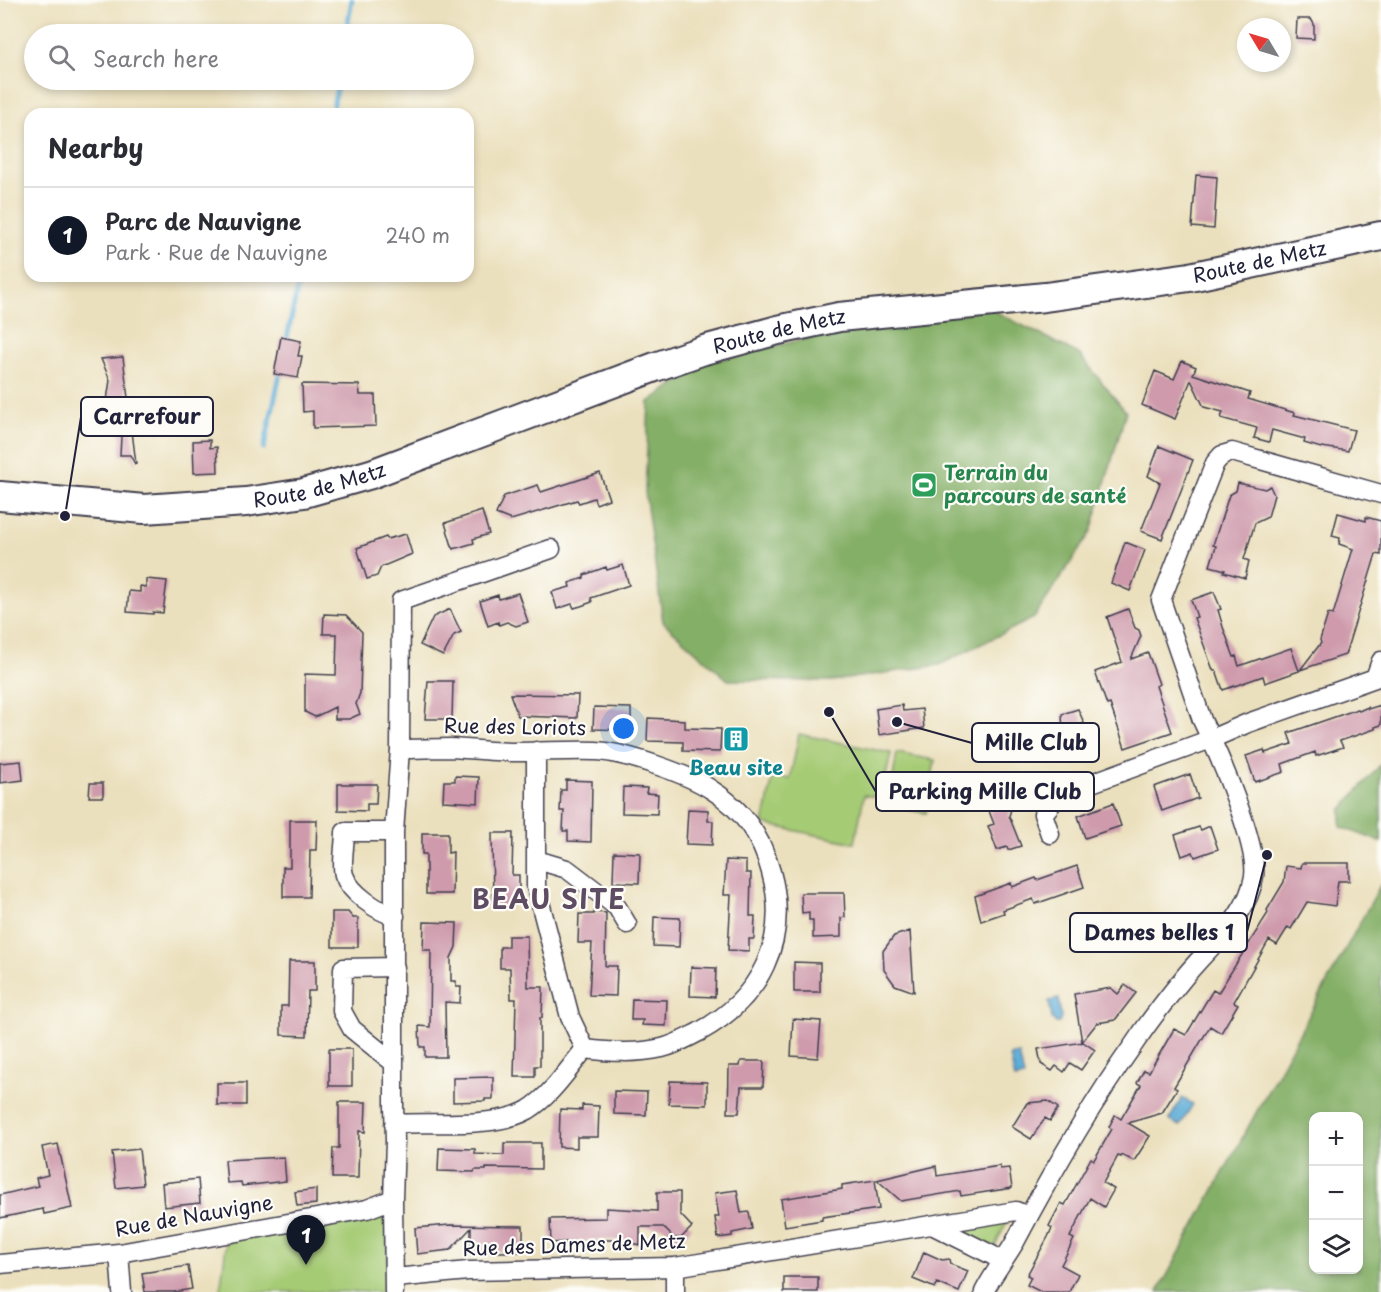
<!DOCTYPE html>
<html lang="en">
<head>
<meta charset="utf-8">
<style>
  :root { --surface:#fff; --page:#f7f7f7; --text:#2b2b33; --muted:#7c7c81; --line:#e1e1e2; --accent:#111827 }
  body { margin:0; font-family:"Playpen Sans",sans-serif; background:var(--page); color:var(--text) }
  .controls { position:absolute; right:18px; bottom:18px; display:grid; overflow:hidden; border-radius:12px; box-shadow:0 3px 9px #0003 }
  .controls button { width:54px; height:54px; display:grid; place-items:center; padding:0; border:0; border-bottom:2px solid var(--line); background:var(--surface); color:var(--text); font:30px sans-serif }
  .compass { position:absolute; left:1237px; top:18px; width:54px; height:54px; border-radius:50%; background:var(--surface); box-shadow:0 3px 9px #0003; rotate:308deg }
  .you { position:absolute; left:624px; top:729px; width:21px; height:21px; margin:-15px; border:4px solid #fff; border-radius:50%; background:#1a73e8; box-shadow:0 0 0 9px #1a73e833 }
  .badge { display:grid; place-items:center; width:39px; height:39px; border-radius:50%; background:var(--accent); color:#fff; font-size:20px; font-weight:700 }
  .pin { position:absolute; translate:-50% -50px; filter:drop-shadow(0 2px 3px #0008) }
  .pin::after { content:''; position:absolute; top:32px; width:21px; height:18px; background:inherit; clip-path:polygon(0 0,100% 0,50% 100%) }
  .list { margin:0; padding:0; list-style:none }
  h2 { display:flex; justify-content:space-between; align-items:center; height:78px; margin:0; padding:0 24px; font-size:26px }
  h2 small { font-size:20px; font-weight:400; color:var(--muted) }
  .list li { display:grid; grid-template-columns:39px 1fr auto; gap:18px; align-items:center; box-sizing:border-box; height:96px; padding:0 24px; border-top:2px solid var(--line) }
  .list b { display:block; font-size:22px; white-space:nowrap }
  .list p { margin:0; font-size:20px; white-space:nowrap; color:var(--muted) }
  .list em { font-size:20px; font-style:normal; color:var(--muted) }
  .icon { flex:none; width:33px; height:33px; fill:none; stroke:currentColor; stroke-width:2; stroke-linecap:round; stroke-linejoin:round }
  .map { position:relative; flex:none; width:1381px; height:1292px; overflow:hidden }
  .search { position:absolute; background:var(--surface); box-shadow:0 3px 9px #0003; left:24px; top:24px; width:450px; height:66px; display:flex; align-items:center; gap:15px; box-sizing:border-box; padding:0 21px; border-radius:33px; color:var(--muted); font-size:22px }
  .panel { position:absolute; background:var(--surface); box-shadow:0 3px 9px #0003; left:24px; top:108px; width:450px; height:174px; border-radius:18px }
  .map>svg:first-child { display:block }
  .green { fill:#a6cb74; stroke:#647658; stroke-width:1.5 }
  .forest { fill:#84af66; stroke:#536850; stroke-width:1.5; fill-rule:evenodd }
  .water { fill:#5cacd7; stroke:#3f6789; stroke-width:1.5 }
  .lines { fill:none; stroke-linecap:round; stroke-linejoin:round }
  .stream { stroke:#5cacd7; stroke-width:5 }
  .building { fill:#ce9aac }
  .street-casing { stroke:#403e4e; stroke-width:21 }
  .primary-casing { stroke:#403e4e; stroke-width:32 }
  .street { stroke:#fff; stroke-width:18 }
  .primary { stroke:#fff; stroke-width:28 }
  .labels { text-anchor:middle; stroke-width:4.5; stroke-linejoin:round; paint-order:stroke }
  .street-label { font-size:20px; fill:#22223b; stroke:#fdfcf7 }
  .leisure-label { font-size:20px; font-weight:bold; fill:#27864d; stroke:#fdfcf7; text-anchor:start }
  .culture-label { font-size:20px; font-weight:bold; fill:#0d838f; stroke:#fdfcf7 }
  .district-label { font-size:26px; font-weight:bold; letter-spacing:1.5px; fill:#5e4c63; stroke:#fdfcf7 }
  .leader { fill:none; stroke:#22223b; stroke-width:2 }
  .callout-dot { fill:#22223b; stroke:#fdfcf7; stroke-width:2 }
  .callout { fill:#fdfcf7; stroke:#22223b; stroke-width:2 }
  .callout-label { font-size:21px; text-anchor:middle; font-weight:bold; fill:#22223b }
</style>
</head>
<body>
<div class="map">
<svg width="1381" height="1292" viewBox="0 0 1381 1292">
  <rect width="100%" height="100%" fill="#fdfcf7"/>
  <filter id="ink" filterUnits="userSpaceOnUse"><feTurbulence type="fractalNoise" baseFrequency=".0167" numOctaves="2"/><feDisplacementMap in="SourceGraphic" scale="12" xChannelSelector="R" yChannelSelector="G"/><feConvolveMatrix kernelMatrix="1 2 1 2 8 2 1 2 1" color-interpolation-filters="sRGB"/></filter>
  <filter id="wash" filterUnits="userSpaceOnUse"><feTurbulence type="fractalNoise" baseFrequency=".008" numOctaves="4" result="noise"/><feDisplacementMap in="SourceGraphic" scale="24" xChannelSelector="R" yChannelSelector="G"/><feGaussianBlur stdDeviation="1.35" result="paint"/><feColorMatrix in="noise" values="0 0 0 0 0 0 0 0 0 0 0 0 0 0 0 0 0 1.4 0 .05"/><feComposite in="paint" operator="in"/></filter>
  <g filter="url(#wash)">
    <rect width="100%" height="100%" fill="#ebe0bd"/>
    <path class="green" d="M799,734L891,753L881,798L864,795L855,843L763,824L773,776L790,779Z
      M897,753L935,760L926,813L888,806Z
      M381,1208L387,1215L388,1292H220L227,1237Z
      M1008,1219L994,1248L961,1233L960,1227Z"/>
    <path class="forest" d="M990,309L1079,354L1126,412L1091,532L1034,618L939,665L832,681L728,680L663,622L645,492L649,402L704,363L830,333Z
      M1381,764V842L1341,827V810Z
      M1381,884V1292H1158ZM1314,1116H1358V1270H1314Z"/>
    <path class="water" d="M1059,999L1061,1018L1059,1023H1056L1052,1019L1049,1001Z
      M1019,1054L1024,1077L1015,1079L1010,1056Z
      M1182,1098L1193,1104L1180,1126L1169,1120Z"/>
    <g class="lines">
      <path class="stream" d="M346,34L352,0
        M332,114L338,80
        M286,343L300,276
        M264,448L281,370"/>
    </g>
    <g id="blocks">
      <path class="building" d="M1297,19H1311L1314,24V39L1296,38Z
        M1196,175L1217,177L1214,229L1192,227Z
        M281,337L301,341L298,356H302L298,378L274,374Z
        M123,357L136,464H135L130,455H120L121,437L106,407L110,380L101,359Z
        M1182,361L1196,367L1193,374L1250,393L1248,399L1295,413L1294,415L1354,430L1348,451L1322,447L1321,448L1304,443L1305,439L1272,430L1269,442L1254,438L1257,428L1221,418L1223,412L1204,407L1191,380L1175,419L1142,405L1155,371L1174,379Z
        M302,384L359,385L360,395H375L376,426L313,428V411L303,412Z
        M210,440V448L217,447L218,472L194,473L193,441Z
        M1159,446L1193,460L1162,539L1141,531L1160,483L1148,476Z
        M600,473L609,499L596,504L594,498L579,503L577,500L511,520L496,514L504,496L538,485L541,492Z
        M1238,483L1265,489L1270,486L1274,495L1268,517L1255,523L1244,559L1249,561L1245,578L1224,572L1225,570L1210,566L1216,546L1213,545L1229,495L1236,491Z
        M482,511L489,534L473,539L474,543L453,549L445,523Z
        M1338,513L1366,521V517L1381,521V555L1376,554L1345,655L1300,670L1321,643L1320,640L1328,614L1333,615L1353,549L1339,544L1340,538L1332,536Z
        M406,534L412,554L381,567L377,576L367,579L357,548L386,537L387,539Z
        M1125,542L1145,550L1130,591L1111,583Z
        M623,565L629,585L591,598L592,602L581,606L574,608L572,604L557,609L552,592L570,587L569,583L584,578V575L606,567L607,570Z
        M146,579L167,581L163,613L153,612V614L127,612L129,591L140,592V586L146,587Z
        M1214,592L1221,609L1218,610L1223,627L1234,657L1236,656L1239,666L1291,648L1299,671L1265,683L1263,676L1223,690L1216,670H1213L1194,618L1197,617L1191,600Z
        M518,593L528,622L516,626L507,622L499,625L498,622L488,626L480,601L498,595L499,599Z
        M450,609L461,632L454,635L443,656L420,645L433,617Z
        M1128,609L1135,628L1139,630L1141,636L1131,659L1148,653L1159,684L1156,686L1172,732L1125,748L1110,704L1107,705L1095,672L1122,662L1107,617Z
        M324,614L346,615L362,632L360,693L356,704L360,714L349,719H335V707L315,717L305,712V674L336,675L337,634H323Z
        M428,681H453L452,719H425Z
        M510,694L578,695L577,718L518,716Z
        M902,705L903,711L922,709L924,728L879,735L876,709Z
        M1381,705V725L1375,727V729L1340,741L1343,747L1316,756L1315,752L1282,764L1284,772L1255,782L1246,756L1264,750L1265,753L1292,744L1288,733L1358,709L1359,711L1368,707V709Z
        M594,707L631,708V730L593,729Z
        M1078,709L1084,723L1063,733L1062,714Z
        M648,718L685,720V728L721,729L720,752L683,751V742L647,741Z
        M21,761L23,780L0,783V763Z
        M1190,774L1198,798L1162,811L1154,787Z
        M455,776L479,777L478,803L443,801L444,781H455Z
        M566,780L592,781L591,842L568,841V831H563L564,811H560L561,790H566Z
        M90,783H103V797H89Z
        M338,784H377L376,804H367V811L338,810Z
        M623,787L647,788L646,793L658,794L657,814L622,813Z
        M1003,789L1016,793L1009,816L1021,846L1008,850L1007,847L997,850L988,826L994,824L989,811L994,809Z
        M1113,803L1121,826L1085,838L1078,816Z
        M688,809L708,810V821H713L712,845L686,844Z
        M290,820H317L316,850H310L309,897H283V867H290Z
        M1210,826L1218,849L1195,857L1193,852L1182,856L1175,835L1199,827L1201,830Z
        M422,833H448V853L453,852L452,894H426V854H422Z
        M492,833H513L512,875H519V896H513V906H493Z
        M614,852L640,853L639,883L613,882Z
        M726,860L746,861V873H751L750,916H755L754,939H749V951L728,950L731,895H724Z
        M1302,863H1349V881H1338L1335,906L1307,902L1291,929L1288,927L1277,945L1269,940L1234,1002L1238,1004L1221,1033L1210,1026L1174,1087L1177,1089L1162,1113L1128,1123L1150,1136L1134,1161L1122,1155L1121,1157L1118,1156L1103,1183L1114,1189L1104,1207L1090,1198L1070,1237L1074,1239L1061,1265L1078,1274L1069,1292H1041L1027,1285L1031,1277L1027,1275L1048,1237L1052,1228L1049,1226L1061,1203L1065,1205L1091,1158L1094,1160L1112,1129L1109,1127L1115,1115L1121,1119L1141,1085L1137,1083L1144,1070L1149,1072L1174,1029L1186,1035L1213,990L1218,993L1268,913L1267,910L1284,882L1286,866L1301,868Z
        M1077,866L1084,887L1035,904L1033,899L1003,910L1004,913L981,921L975,896L1011,883L1012,887L1036,878L1037,880Z
        M801,893H844L845,917L841,918V937L813,938V920H809V912L802,913Z
        M332,912H348L353,918H358V947H332Z
        M594,912L606,913L605,966H617L616,996L589,995L592,943H578L579,914H594Z
        M654,917L680,918L679,947L653,946Z
        M424,922L457,923L456,947L451,958V981H456V987H461L460,1003L445,1002L446,1057H425V1047H420L419,1026L430,1027L431,950H423Z
        M910,931L914,992L895,985L884,970L883,951L894,936Z
        M508,936H527L528,987H543L542,1018H540V1066H535V1077H514L516,999H511L510,968H500V947H508Z
        M289,961H315V991H308L307,1036L281,1035V1006H288Z
        M794,962L820,963V992H794Z
        M691,967L716,968L715,997L690,996Z
        M1125,985L1136,993L1115,1020L1097,1023L1082,1042L1074,994L1111,988L1118,994Z
        M632,999L667,1000L666,1026L642,1025L643,1020H631Z
        M793,1019L821,1021L818,1058L791,1056Z
        M1083,1042L1095,1050L1081,1070L1070,1063L1064,1072L1056,1066L1052,1071L1041,1064L1038,1049Z
        M329,1049H352V1086H329Z
        M741,1061H764L763,1087H741L739,1113H728L729,1066H740Z
        M493,1077V1099H485V1101L453,1102V1078Z
        M670,1081L707,1082V1105L669,1104Z
        M217,1083H246V1105H217Z
        M614,1091L647,1092L646,1115L614,1114Z
        M1048,1101L1058,1108L1050,1121L1045,1118L1031,1139L1012,1127L1027,1103Z
        M339,1102H366L365,1132L359,1131L358,1178H332L333,1148H339Z
        M582,1105L599,1106L598,1137H577V1148L559,1147L560,1109L582,1110Z
        M504,1143H541V1169L486,1168V1170H475L474,1172L438,1171L439,1148L475,1149V1154L504,1155Z
        M58,1144L72,1208L44,1214L43,1209L0,1218V1195L38,1186L36,1178L48,1175L42,1147Z
        M139,1149L143,1185L116,1188L112,1152Z
        M284,1157L286,1181L242,1186L241,1182L227,1183L225,1160Z
        M936,1166L937,1176L1000,1166V1169L1009,1168L1012,1188L961,1196L960,1191L901,1201L877,1180Z
        M198,1179L200,1203L164,1207L162,1183Z
        M875,1180L879,1209L822,1217V1220L785,1226L781,1199L842,1189V1185Z
        M316,1189V1204L297,1206L295,1192Z
        M737,1190L741,1213L749,1212L752,1229L732,1233V1236L718,1238L715,1217H719L715,1193Z
        M657,1192H680V1214L692,1227L681,1238H674L663,1227H640V1245L618,1240H587V1244L566,1245V1242L551,1243L550,1219L606,1218V1208L657,1211Z
        M450,1225L523,1226V1252H471V1228L450,1250L417,1254L415,1228Z
        M924,1252L942,1260L949,1259L950,1264L968,1271L959,1292L937,1283L935,1288L913,1279Z
        M188,1266L192,1289L174,1292H145L142,1273Z
        M784,1277H818V1292H784Z"/>
    </g>
  </g>
  <g filter="url(#ink)">
    <use href="#blocks" fill-opacity="0" stroke="#403e4e" stroke-width="1.5"/>
    <g class="lines">
      <defs>
        <path id="street" d="M400,749C417,749 433,748 450,748C473,749 496,752 518,752C544,752 570,750 596,751C624,752 688,774 712,790C742,809 762,838 771,872C790,940 760,999 699,1032C687,1038 675,1045 662,1048C636,1054 610,1052 585,1049
          M394,832H345C345,843 341,866 344,875C350,893 378,912 395,916
          M1050,834L1043,814L1059,795L1211,739L1202,720L1161,600L1215,463L1222,455L1232,452L1381,494
          M537,860L567,869L617,907L627,924
          M394,1063L352,1029L342,1011L343,968L395,967
          M394,1124C433,1121 494,1129 528,1110C551,1096 568,1069 585,1049L570,1017L536,887V751
          M932,1225L992,1255L1002,1262
          M119,1253L122,1292
          M0,1264L119,1253L367,1209L393,1199
          M675,1267V1292
          M395,1278L468,1271L675,1267L1016,1211L1028,1216
          M394,1292L393,1199L395,1141L394,1106V832L400,749L401,601L551,549
          M984,1292C993,1274 1005,1259 1015,1242C1051,1174 1089,1107 1134,1044C1150,1020 1168,997 1186,975C1211,944 1248,917 1254,876C1258,847 1224,767 1211,739L1248,723L1375,678L1381,661"/>
        <g id="primary">
          <path id="s1" d="M0,496L144,509L246,502L304,493L371,474L655,367L704,350L778,330L839,317L1045,297L1190,277L1381,236"/>
        </g>
      </defs>
      <use href="#street" class="street-casing"/>
      <use href="#primary" class="primary-casing"/>
      <use href="#street" class="street"/>
      <use href="#primary" class="primary"/>
    </g>
  </g>
  <defs>
    <symbol id="stadium-square" viewBox="-11 -11 22 22"><rect x="-9" y="-9" width="18" height="18" rx="4" fill="#2e9e5b" stroke="#fdfcf7"/><path d="M0-5a6.5 5 0 1 0 0 10a6.5 5 0 1 0 0-10ZM-3.5-1.8h7v3.6h-7Z" fill="#fff"/></symbol>
    <symbol id="building-square" viewBox="-11 -11 22 22"><rect x="-9" y="-9" width="18" height="18" rx="4" fill="#0f9aa8" stroke="#fdfcf7"/><path d="M-4-6H4V6H1V3H-1V6H-4ZM-2.5-4.3h1.7v1.8h-1.7ZM.8-4.3h1.7v1.8H.8ZM-2.5-1h1.7V.8h-1.7ZM.8-1h1.7V.8H.8Z" fill="#fff"/></symbol>
  </defs>
  <g fill-rule="evenodd">
    <use href="#stadium-square" x="909" y="470" width="30" height="30"/>
    <use href="#building-square" x="721" y="724" width="30" height="30"/>
  </g>
  <g class="labels">
    <g class="street-label">
      <text dy="7" stroke="none"><textPath href="#s1" startOffset="1294">Route de Metz</textPath></text>
      <text dy="7" stroke="none"><textPath href="#s1" startOffset="808">Route de Metz</textPath></text>
      <text dy="7" stroke="none"><textPath href="#s1" startOffset="322">Route de Metz</textPath></text>
      <text transform="translate(515 727) rotate(1)" y="7">Rue des Loriots</text>
      <text transform="translate(194 1216) rotate(-10)" y="7">Rue de Nauvigne</text>
      <text transform="translate(574 1245) rotate(-2)" y="7">Rue des Dames de Metz</text>
    </g>
    <g class="leisure-label">
      <text x="944" y="480">Terrain du<tspan x="944" dy="23">parcours de santé</tspan></text>
    </g>
    <g class="culture-label">
      <text x="736" y="775">Beau site</text>
    </g>
    <g class="district-label">
      <text x="549" y="909">BEAU SITE</text>
    </g>
  </g>
  <path class="leader" d="M65 516L81 417M897 722L972 743M829 712L876 792M1267 855L1247 932"/>
  <g class="callout-dot">
    <circle cx="65" cy="516" r="6"/>
    <circle cx="897" cy="722" r="6"/>
    <circle cx="829" cy="712" r="6"/>
    <circle cx="1267" cy="855" r="6"/>
  </g>
  <g class="callout">
    <rect x="81" y="397" width="132" height="39" rx="6"/>
    <rect x="972" y="723" width="127" height="39" rx="6"/>
    <rect x="876" y="772" width="218" height="39" rx="6"/>
    <rect x="1070" y="913" width="177" height="39" rx="6"/>
  </g>
  <g class="callout-label">
    <text x="147" y="424">Carrefour</text>
    <text x="1036" y="750">Mille Club</text>
    <text x="985" y="799">Parking Mille Club</text>
    <text x="1159" y="940">Dames belles 1</text>
  </g>
</svg>
<div class="controls">
<button>+</button>
<button>−</button>
<button><svg class="icon" aria-label="layers" viewBox="0 0 24 24"><path d="M12 4l9 5-9 5-9-5zM3 14l9 5 9-5"/></svg></button>
</div>
<svg class="compass" viewBox="-18 -18 36 36"><path d="M0-13l5 13h-10z" fill="#e53935"/><path d="M0 13l5-13h-10z" fill="#7c7c81"/></svg>
<div class="you"></div>
<div class="pin badge" style="left:306px;top:1265px">1</div>
<div class="search"><svg class="icon" aria-label="search" viewBox="0 0 24 24"><circle cx="10" cy="10" r="6"/><path d="M15 15l6 6"/></svg>Search here</div>
<section class="panel">
<h2>Nearby<small></small></h2>
<ul class="list">
<li><span class="badge">1</span><div><b>Parc de Nauvigne</b><p>Park · Rue de Nauvigne</p></div><em>240 m</em></li>
</ul>
</section>
</div>
</body>
</html>
